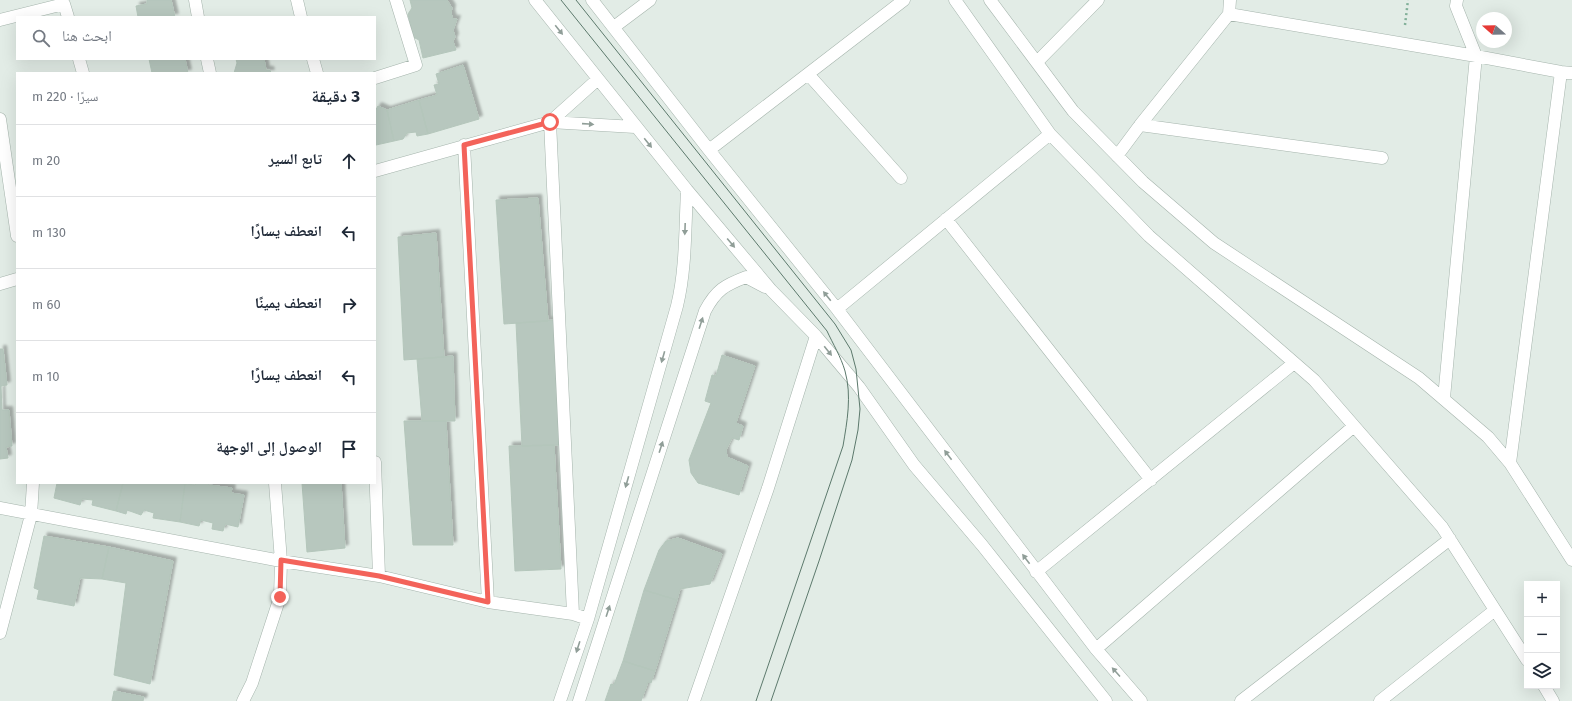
<!DOCTYPE html>
<html lang="ar">
<head>
<meta charset="utf-8">
<style>
  :root { --surface:#fff; --page:#f2f2f3; --text:#1f2937; --muted:#747a83; --line:#e0e1e3 }
  body { margin:0; font-family:"Fira Sans","Noto Naskh Arabic",sans-serif; background:var(--page); color:var(--text); direction:rtl }
  .controls { position:absolute; right:12px; bottom:12px; display:grid; overflow:hidden; border-radius:0px; box-shadow:0 4px 16px #0002 }
  .controls button { width:36px; height:36px; display:grid; place-items:center; padding:0; border:0; border-bottom:1px solid var(--line); background:var(--surface); color:var(--text); font:20px sans-serif }
  .compass { position:absolute; left:1476px; top:12px; width:36px; height:36px; border-radius:50%; background:var(--surface); box-shadow:0 4px 16px #0002; rotate:290deg }
  .stop { position:absolute; width:12px; height:12px; margin:-9px; border:3px solid #f3635a; border-radius:50%; background:#fff }
  .stop.end { background:#f3635a; border-color:#fff; box-shadow:0 1px 4px #0008 }
  .list { margin:0; padding:0; list-style:none }
  h2 { display:flex; justify-content:space-between; align-items:center; height:52px; margin:0; padding:0 16px; font-size:17px }
  h2 small { font-size:13px; font-weight:400; color:var(--muted) }
  .list li { display:grid; grid-template-columns:26px 1fr auto; gap:12px; align-items:center; box-sizing:border-box; height:72px; padding:0 16px; border-top:1px solid var(--line) }
  .list b { display:block; font-size:15px; white-space:nowrap }
  .list em { font-size:13px; font-style:normal; color:var(--muted) }
  .icon { flex:none; width:22px; height:22px; fill:none; stroke:currentColor; stroke-width:2; stroke-linecap:round; stroke-linejoin:round }
  .map { position:relative; flex:none; width:1572px; height:701px; overflow:hidden; direction:ltr }
  .search { position:absolute; background:var(--surface); box-shadow:0 4px 16px #0002; left:16px; top:16px; width:360px; height:44px; display:flex; align-items:center; gap:10px; box-sizing:border-box; padding:0 14px; border-radius:0px; color:var(--muted); font-size:15px }
  .panel { position:absolute; background:var(--surface); box-shadow:0 4px 16px #0002; left:16px; top:72px; width:360px; height:412px; border-radius:0px; direction:rtl }
  .map>svg:first-child { display:block }
  .building { fill:#b7c7be; stroke:#b4c6bb; filter:url(#shadow) }
  .lines { fill:none; stroke-linecap:round; stroke-linejoin:round }
  .minor-casing { stroke:#a5b4ac; stroke-width:13 }
  .path { stroke:#82b099; stroke-width:2.5; stroke-dasharray:2 3; stroke-linecap:butt }
  .minor { stroke:#fff; stroke-width:12 }
  .tram { stroke:#5c796c; stroke-width:1 }
  .oneway { fill:#909e98 }
  .route { stroke:#f3635a; stroke-width:5 }
</style>
</head>
<body>
<div class="map">
<svg width="1572" height="701" viewBox="0 0 1572 701">
  <defs>
    <filter id="shadow"><feDropShadow dx="3.5" dy="-3.5" stdDeviation="1" flood-color="#0004"/></filter>
  </defs>
  <rect width="100%" height="100%" fill="#e2ece6"/>
  <path class="building" d="M147,0H171L175,17H138L136,6L147,4Z
    M410,0H447L452,8L451,13L453,19H457L453,30L455,37L453,41L456,50L423,58L419,40L413,37L408,14L412,8Z
    M149,59H185L188,73H152Z
    M236,59H264L266,70H270L271,73H234L237,63Z
    M463,65L479,119L428,134L419,100L437,95L434,85L439,84L436,74Z
    M419,100L428,134L417,136L416,132L407,133L403,139L394,141L387,110Z
    M378,106L387,110L394,141L376,145L375,144V111Z
    M538,198L548,321L504,324L496,200Z
    M436,233L444,357L404,360L398,237Z
    M555,320L563,445L522,446L516,323Z
    M0,349H3L7,385L1,386L2,410H9L12,446L6,447L8,458L0,459Z
    M722,355L755,366L736,423L743,426L739,440L732,438L726,450L727,457L748,466L739,495L698,483L691,473L689,460L711,403L705,401L712,375L716,376Z
    M453,356L455,421H422L417,359Z
    M404,421H446L453,545H413Z
    M554,445L561,569L515,571L509,446Z
    M57,483H123L116,511L92,505L93,500L82,499L80,505L54,498Z
    M123,483H175L185,484L180,522L153,518L154,513L144,510L141,515L127,510L126,514L116,511Z
    M197,483H207L209,485L232,488L231,493L244,495L238,527L225,524L223,531L212,529L213,523L201,520L199,526L180,522L185,484L195,485Z
    M302,483H341L345,548L307,552Z
    M44,536L109,547L102,579L80,578L74,606L37,599L39,590L34,588Z
    M678,538L722,554L710,584L680,589L677,600L644,590L659,550L666,541Z
    M109,547L173,561L150,684L114,675L126,583L102,579Z
    M644,590L677,600L655,671L623,661Z
    M623,661L655,671L651,683L648,682L641,701H605L611,684L614,685Z
    M114,691L144,697L143,701H112Z"/>
  <g class="lines">
    <defs>
      <path id="minor" d="M195,0L198,17
        M297,0L301,17
        M535,0L687,190L771,290L816,336L859,387L914,465L982,545L1106,701
        M592,0L709,150L837,309L1096,649L1141,701
        M955,0L1050,134L1149,236L1314,380L1442,527L1527,660
        M990,0L1073,111L1143,182L1214,243L1419,378L1488,437L1510,463L1572,560
        M1229,14L1476,56L1561,72L1572,73
        M0,20L64,4L68,17
        M614,27L650,0
        M79,59L83,73
        M207,59L210,73
        M313,59L317,73
        M1037,62L1098,0
        M808,74L901,178
        M375,78L416,65L396,0
        M0,119L17,236
        M550,122L573,614
        M550,122L598,79
        M1140,125L1382,158
        M464,145L488,602
        M709,150L904,0
        M1117,156L1140,125L1229,14L1230,0
        M375,171L550,122L635,127
        M946,219L1151,480
        M0,284L17,279
        M837,309L1050,134
        M1444,398L1476,56L1456,6L1457,0
        M375,462L379,576
        M1510,463L1561,72
        M0,508L281,561L379,576L488,602L573,614L588,619
        M1036,572L1294,363
        M0,633L31,515L33,483
        M1096,649L1354,426
        M1544,686L1553,701
        M243,701L252,683L280,597L281,561L275,483
        M560,701L588,619L677,306C686,269 685,229 687,190
        M579,701L705,311C716,290 725,285 746,277L765,287
        M694,701L768,488L816,336
        M1241,701L1450,539
        M1380,701L1495,610"/>
    </defs>
    <use href="#minor" class="minor-casing"/>
    <path class="path" d="M1405,25L1408,0"/>
    <use href="#minor" class="minor"/>
    <path class="tram" d="M561,0L827,331C833,344 841,357 845,371C852,396 847,422 843,446L756,701
      M576,0L835,324L851,350L856,369L860,409L858,430L852,460L819,561L771,701"/>
  </g>
  <defs><path id="oneway-solid" d="M-6-.8H1V-3.2L6.5 0L1 3.2V.8H-6Z"/></defs>
  <g class="oneway">
    <use href="#oneway-solid" transform="translate(559 30) rotate(51)"/>
    <use href="#oneway-solid" transform="translate(588 124) rotate(4)"/>
    <use href="#oneway-solid" transform="translate(648 143) rotate(51)"/>
    <use href="#oneway-solid" transform="translate(685 229) rotate(92)"/>
    <use href="#oneway-solid" transform="translate(731 243) rotate(50)"/>
    <use href="#oneway-solid" transform="translate(827 296) rotate(-129)"/>
    <use href="#oneway-solid" transform="translate(701 323) rotate(-72)"/>
    <use href="#oneway-solid" transform="translate(828 351) rotate(51)"/>
    <use href="#oneway-solid" transform="translate(663 357) rotate(106)"/>
    <use href="#oneway-solid" transform="translate(661 447) rotate(-72)"/>
    <use href="#oneway-solid" transform="translate(948 455) rotate(-127)"/>
    <use href="#oneway-solid" transform="translate(627 482) rotate(106)"/>
    <use href="#oneway-solid" transform="translate(1026 559) rotate(-127)"/>
    <use href="#oneway-solid" transform="translate(608 611) rotate(-72)"/>
    <use href="#oneway-solid" transform="translate(578 647) rotate(108)"/>
    <use href="#oneway-solid" transform="translate(1116 672) rotate(-132)"/>
  </g>
  <g class="lines">
    <path class="route" d="M280,597L281,560L379,576L488,602L464,145L550,122"/>
  </g>
</svg>
<div class="controls">
<button>+</button>
<button>−</button>
<button><svg class="icon" aria-label="layers" viewBox="0 0 24 24"><path d="M12 4l9 5-9 5-9-5zM3 14l9 5 9-5"/></svg></button>
</div>
<svg class="compass" viewBox="-18 -18 36 36"><path d="M0-13l5 13h-10z" fill="#e53935"/><path d="M0 13l5-13h-10z" fill="#747a83"/></svg>
<div class="stop" style="left:550px;top:122px"></div>
<div class="stop end" style="left:280px;top:597px"></div>
<div class="search"><svg class="icon" aria-label="search" viewBox="0 0 24 24"><circle cx="10" cy="10" r="6"/><path d="M15 15l6 6"/></svg>ابحث هنا</div>
<section class="panel">
<h2>3 دقيقة<small>سيرًا · 220 m</small></h2>
<ul class="list">
<li><svg class="icon" aria-label="ahead" viewBox="0 0 24 24"><path d="M12 20V5M6 11l6-6 6 6"/></svg><div><b>تابع السير</b></div><em>20 m</em></li>
<li><svg class="icon" aria-label="left" viewBox="0 0 24 24"><path d="M17 20v-9H6M10 6l-5 5 5 5"/></svg><div><b>انعطف يسارًا</b></div><em>130 m</em></li>
<li><svg class="icon" aria-label="right" viewBox="0 0 24 24"><path d="M7 20v-9h11M14 6l5 5-5 5"/></svg><div><b>انعطف يمينًا</b></div><em>60 m</em></li>
<li><svg class="icon" aria-label="left" viewBox="0 0 24 24"><path d="M17 20v-9H6M10 6l-5 5 5 5"/></svg><div><b>انعطف يسارًا</b></div><em>10 m</em></li>
<li><svg class="icon" aria-label="arrive" viewBox="0 0 24 24"><path d="M6 21V4h12l-3 4 3 4H6"/></svg><div><b>الوصول إلى الوجهة</b></div></li>
</ul>
</section>
</div>
</body>
</html>
